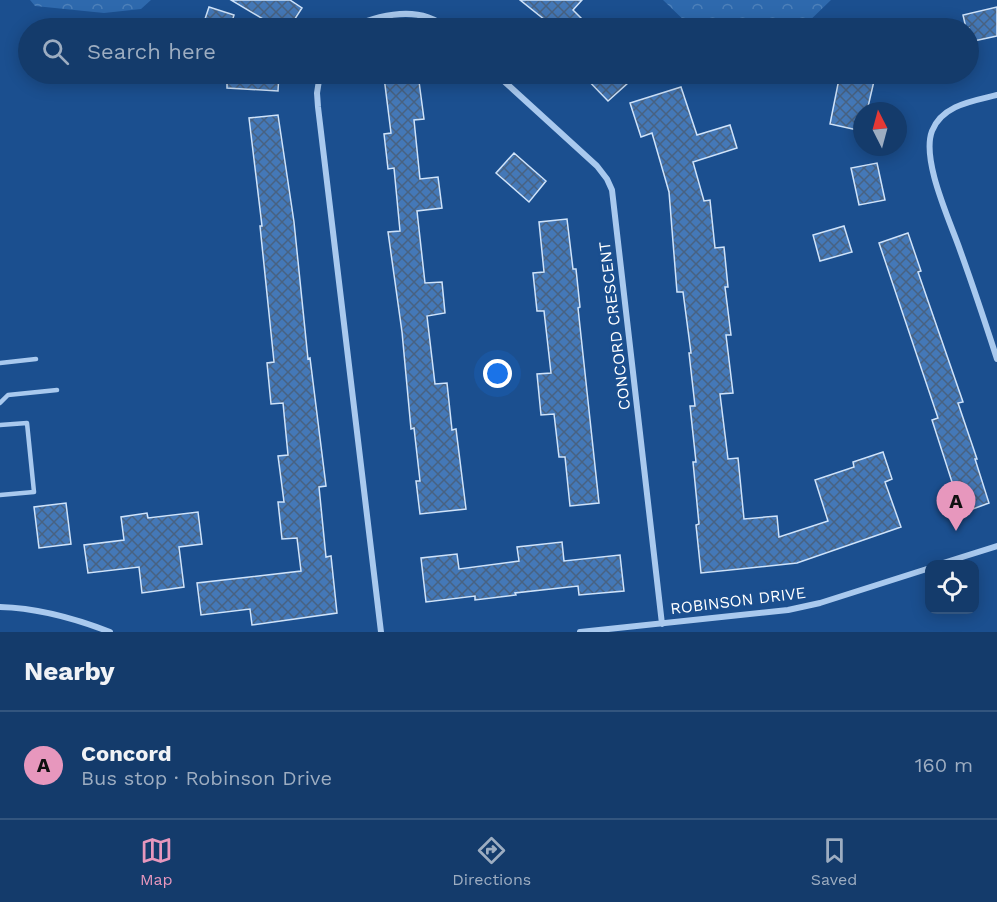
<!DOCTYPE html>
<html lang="en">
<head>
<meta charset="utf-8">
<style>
  :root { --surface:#143b6b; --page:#1d4271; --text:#f1f3f6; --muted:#9dadc1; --line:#33557e; --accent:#e797bd }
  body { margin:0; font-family:"Work Sans",sans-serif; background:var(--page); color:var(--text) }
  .controls { position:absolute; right:18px; bottom:18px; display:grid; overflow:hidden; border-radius:12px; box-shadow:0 3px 15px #0003 }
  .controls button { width:54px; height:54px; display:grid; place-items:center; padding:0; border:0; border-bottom:2px solid var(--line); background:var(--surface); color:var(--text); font:30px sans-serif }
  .compass { position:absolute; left:853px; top:102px; width:54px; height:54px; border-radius:50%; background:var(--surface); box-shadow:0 3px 15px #0003; rotate:354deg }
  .you { position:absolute; left:498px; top:374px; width:21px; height:21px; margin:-15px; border:4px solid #fff; border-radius:50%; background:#1a73e8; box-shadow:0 0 0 9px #1a73e833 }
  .badge { display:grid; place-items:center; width:39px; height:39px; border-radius:50%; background:var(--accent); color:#111; font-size:20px; font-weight:700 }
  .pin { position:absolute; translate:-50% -50px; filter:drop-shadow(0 2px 3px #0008) }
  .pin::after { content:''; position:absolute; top:32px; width:21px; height:18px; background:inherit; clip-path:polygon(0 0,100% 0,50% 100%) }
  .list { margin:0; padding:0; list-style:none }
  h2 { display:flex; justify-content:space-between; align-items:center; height:78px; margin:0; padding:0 24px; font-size:26px }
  h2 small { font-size:20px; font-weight:400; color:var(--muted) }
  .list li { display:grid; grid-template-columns:39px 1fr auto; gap:18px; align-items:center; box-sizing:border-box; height:108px; padding:0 24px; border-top:2px solid var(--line) }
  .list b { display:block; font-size:22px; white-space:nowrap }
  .list p { margin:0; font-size:20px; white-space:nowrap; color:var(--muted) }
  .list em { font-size:20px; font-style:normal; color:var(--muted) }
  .icon { flex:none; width:33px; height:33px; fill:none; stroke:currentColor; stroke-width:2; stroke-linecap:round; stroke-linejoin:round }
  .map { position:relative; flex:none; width:997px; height:632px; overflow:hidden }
  .search { position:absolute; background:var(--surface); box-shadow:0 3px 15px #0003; left:18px; right:18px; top:18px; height:66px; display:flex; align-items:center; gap:15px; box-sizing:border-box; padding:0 21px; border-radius:33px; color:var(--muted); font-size:22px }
  .sheet { height:186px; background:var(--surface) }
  nav { display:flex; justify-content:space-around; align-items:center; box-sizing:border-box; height:84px; border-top:2px solid var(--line); background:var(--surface); font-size:16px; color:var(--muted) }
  nav a { display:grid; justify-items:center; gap:3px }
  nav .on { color:var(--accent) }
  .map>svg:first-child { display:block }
  .forest { fill:url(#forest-crowns) }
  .building { fill:url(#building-cross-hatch); stroke:#cfe3fa; stroke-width:1.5 }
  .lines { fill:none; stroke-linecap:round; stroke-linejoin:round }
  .lane { stroke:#a9c9ee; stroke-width:4.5 }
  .street { stroke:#a9c9ee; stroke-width:6 }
  .labels { text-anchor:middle; stroke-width:5; stroke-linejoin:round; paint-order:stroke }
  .street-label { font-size:16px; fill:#fff; stroke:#1b4f8f }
</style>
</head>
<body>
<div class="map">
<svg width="997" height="632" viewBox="0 0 997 632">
  <defs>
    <pattern id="forest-crowns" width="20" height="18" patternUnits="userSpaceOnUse" patternTransform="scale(1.5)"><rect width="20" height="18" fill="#2e69ad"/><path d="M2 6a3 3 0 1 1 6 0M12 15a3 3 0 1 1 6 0" fill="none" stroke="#4d80b9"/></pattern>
    <pattern id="building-cross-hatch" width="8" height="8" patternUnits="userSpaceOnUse" patternTransform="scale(1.5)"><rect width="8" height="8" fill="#4478b7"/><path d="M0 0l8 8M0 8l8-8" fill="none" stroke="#486282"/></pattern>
  </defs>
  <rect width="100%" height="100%" fill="#1b4f8f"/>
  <path class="forest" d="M30,0H151L141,9L104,13L35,6Z
    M663,0H831L802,28H692Z"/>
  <path class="building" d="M231,0H290L302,8L289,28H278Z
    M520,0H582L573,10L591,28H555Z
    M209,7L234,15L230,28H202Z
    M997,7V36L969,42V28H966L963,15Z
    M227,74H279L278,91L227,88Z
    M418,74L424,119L414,120L420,179L438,177L442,208L417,211L425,283L442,282L445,313L427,316L435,384L447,383L452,430L456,429L466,509L420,514L416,481H420L414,428L411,429L402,332L388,232L400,231L394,168L388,169L384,134L391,133L384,77Z
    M582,74H638L608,101Z
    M840,74L874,81L867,111H862V131L830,124Z
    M681,87L697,135L730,125L737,148L693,162L704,201L710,200L715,248L724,247L728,287H725L731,335H726L733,393L720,394L728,459L738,458L744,519L777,516L779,537L828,521L815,480L854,467L853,462L883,452L892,479L885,482L901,527L797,563L701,573L696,525L699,524L693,462H696L690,406H695L689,353H691L683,292H677L669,192L652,133L641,137L630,103Z
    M278,115L294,222L308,359L310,358L326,486L319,487L326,557L331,556L337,613L252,625L250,609L201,615L197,583L301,571L297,538L282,539L278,502H284L278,456L288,455L283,403L271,404L267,363L274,362L260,226H262L249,118Z
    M514,153L546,181L529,202L496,173Z
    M877,163L885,200L859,205L851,168Z
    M567,219L573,269H576L580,307L578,308L599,503L570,506L565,457H559L554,414L541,415L537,374L551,373L544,311H537L533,273L544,272L539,222Z
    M844,226L852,252L820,261L813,235Z
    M908,233L921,271L918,272L963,402L958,403L977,459H975L989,503L962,513L932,420L938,418L879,243Z
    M66,503L71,544L39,548L34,507Z
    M198,512L202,544L179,547L184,587L142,593L139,567L88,573L84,545L124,540L121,517L147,513L148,518Z
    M562,542L564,561L620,555L624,591L579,595L578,586L515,593L516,595L475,600V596L426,602L421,558L457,554L459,569L519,561L517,547Z"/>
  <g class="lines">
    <path class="lane" d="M0,363L36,359
      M0,403L8,395L57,390
      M0,425L27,423L34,492L0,495"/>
    <path class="street" d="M349,28C379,15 419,4 446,28
      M320,74L317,93L318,107L381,632
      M496,74L597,166L607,179L612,190L662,624
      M997,95C973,101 942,105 932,131C921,160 950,221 960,250C973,286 985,322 997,359
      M940,564L997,546
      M0,607C39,608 74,618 110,632
      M580,632L788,610L820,603L930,568"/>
  </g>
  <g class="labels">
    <g class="street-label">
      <text transform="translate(614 326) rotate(-97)" y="6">CONCORD CRESCENT</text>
      <text transform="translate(738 600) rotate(-7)" y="6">ROBINSON DRIVE</text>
    </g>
  </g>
</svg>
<div class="controls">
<button><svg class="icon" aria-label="locate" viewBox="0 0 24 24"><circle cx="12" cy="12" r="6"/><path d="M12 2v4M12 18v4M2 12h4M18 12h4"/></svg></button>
</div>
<svg class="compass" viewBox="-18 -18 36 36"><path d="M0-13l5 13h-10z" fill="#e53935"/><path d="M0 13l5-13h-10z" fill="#9dadc1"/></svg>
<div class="you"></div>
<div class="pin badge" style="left:956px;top:531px">A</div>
<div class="search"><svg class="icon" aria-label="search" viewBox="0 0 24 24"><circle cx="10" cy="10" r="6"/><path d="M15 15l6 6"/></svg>Search here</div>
</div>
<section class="sheet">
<h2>Nearby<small></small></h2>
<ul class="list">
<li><span class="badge">A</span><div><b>Concord</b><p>Bus stop · Robinson Drive</p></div><em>160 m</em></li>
</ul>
</section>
<nav>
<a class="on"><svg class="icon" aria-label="map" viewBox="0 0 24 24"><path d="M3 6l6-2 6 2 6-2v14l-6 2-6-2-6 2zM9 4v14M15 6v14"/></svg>Map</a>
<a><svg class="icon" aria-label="directions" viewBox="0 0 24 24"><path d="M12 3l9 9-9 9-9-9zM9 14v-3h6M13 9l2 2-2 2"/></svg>Directions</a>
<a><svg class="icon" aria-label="saved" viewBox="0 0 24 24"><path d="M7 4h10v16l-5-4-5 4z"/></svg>Saved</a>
</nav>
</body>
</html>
